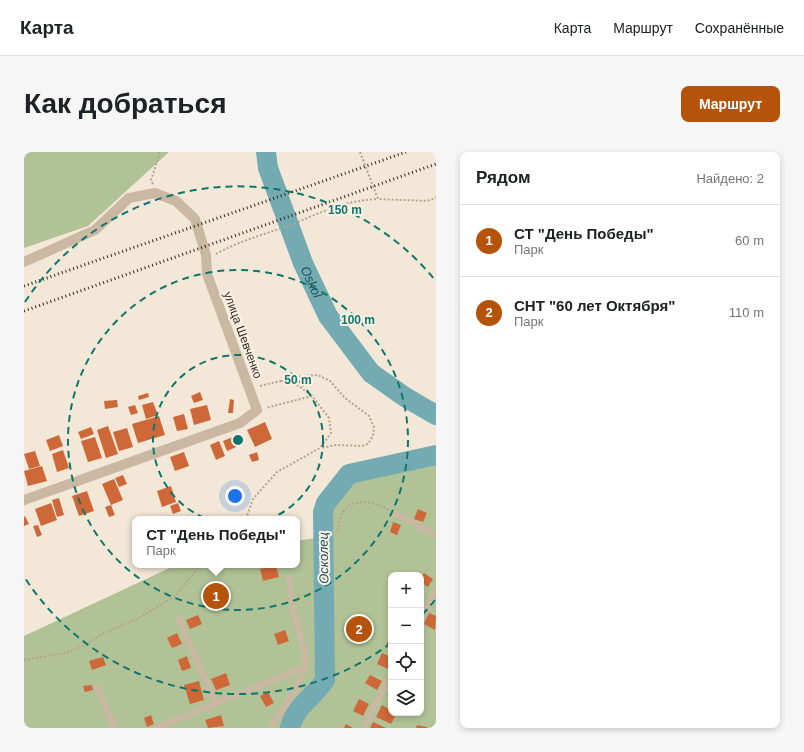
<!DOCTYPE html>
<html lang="ru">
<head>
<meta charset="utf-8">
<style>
  :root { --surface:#fff; --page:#f6f6f6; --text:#202124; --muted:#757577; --line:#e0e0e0; --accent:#b45309 }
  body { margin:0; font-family:Arial,sans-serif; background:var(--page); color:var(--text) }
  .controls { position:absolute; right:12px; bottom:12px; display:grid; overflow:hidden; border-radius:8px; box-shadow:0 2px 6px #0003 }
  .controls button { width:36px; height:36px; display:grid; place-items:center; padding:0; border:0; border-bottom:1px solid var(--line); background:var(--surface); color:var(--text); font:20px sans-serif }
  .you { position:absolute; left:211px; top:344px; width:14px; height:14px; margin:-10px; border:3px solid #fff; border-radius:50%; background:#1a73e8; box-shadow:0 0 0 6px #1a73e833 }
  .badge { display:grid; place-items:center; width:26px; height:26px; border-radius:50%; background:var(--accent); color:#fff; font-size:13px; font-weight:700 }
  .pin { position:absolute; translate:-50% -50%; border:2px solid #fff; box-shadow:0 1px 4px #0006 }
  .popup { position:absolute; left:108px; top:364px; width:168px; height:52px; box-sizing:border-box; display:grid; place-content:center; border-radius:8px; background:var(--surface); filter:drop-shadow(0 1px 3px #0005); font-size:13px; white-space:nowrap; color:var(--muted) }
  .popup b { font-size:15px; color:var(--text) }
  .popup::after { content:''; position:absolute; left:50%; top:100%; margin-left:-8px; border:8px solid transparent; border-top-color:var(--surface) }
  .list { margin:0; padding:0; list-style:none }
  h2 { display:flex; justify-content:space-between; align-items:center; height:52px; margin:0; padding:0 16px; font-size:17px }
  h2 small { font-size:13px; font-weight:400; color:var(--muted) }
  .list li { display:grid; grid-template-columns:26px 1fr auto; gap:12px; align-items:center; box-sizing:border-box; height:72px; padding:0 16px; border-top:1px solid var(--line) }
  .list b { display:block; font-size:15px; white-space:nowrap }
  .list p { margin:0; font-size:13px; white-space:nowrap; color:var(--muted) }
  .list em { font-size:13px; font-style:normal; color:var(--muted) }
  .icon { flex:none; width:22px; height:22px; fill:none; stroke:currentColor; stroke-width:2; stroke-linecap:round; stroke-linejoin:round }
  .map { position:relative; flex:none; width:412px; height:576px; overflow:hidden; border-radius:8px }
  header { display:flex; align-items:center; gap:24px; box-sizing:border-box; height:56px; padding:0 20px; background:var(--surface); border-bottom:1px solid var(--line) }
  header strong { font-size:19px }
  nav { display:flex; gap:22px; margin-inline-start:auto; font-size:14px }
  .intro { display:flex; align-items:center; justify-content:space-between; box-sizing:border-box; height:96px; padding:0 24px }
  h1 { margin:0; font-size:28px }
  .button { padding:10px 18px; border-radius:8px; background:var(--accent); color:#fff; font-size:14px; font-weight:700 }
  main { display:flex; gap:24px; padding:0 24px }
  aside { flex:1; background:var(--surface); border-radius:8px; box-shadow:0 2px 6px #0003 }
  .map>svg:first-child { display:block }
  .green { fill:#b1c296; fill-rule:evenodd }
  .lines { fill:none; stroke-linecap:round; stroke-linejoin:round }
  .river { stroke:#74abb2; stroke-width:20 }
  .building { fill:#cf6839 }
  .path { stroke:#b7a28d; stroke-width:2; stroke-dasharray:2 2; stroke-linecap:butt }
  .lane { stroke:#cbb8a3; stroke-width:6 }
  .street { stroke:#cbb8a3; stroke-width:10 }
  .rail { stroke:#362c25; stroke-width:3; stroke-dasharray:1 3; stroke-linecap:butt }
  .ring { fill:none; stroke:#0f766e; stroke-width:2; stroke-dasharray:7 5 }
  .labels { text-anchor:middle; stroke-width:4; stroke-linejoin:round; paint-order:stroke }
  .street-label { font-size:12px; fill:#362c25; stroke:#faf1e4 }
  .water-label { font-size:13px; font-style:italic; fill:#18515a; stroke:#faf1e4 }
  .centre { fill:#0f766e; stroke:#faf1e4; stroke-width:2 }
  .ring-label { font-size:12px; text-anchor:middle; font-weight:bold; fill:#0f766e; stroke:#faf1e4; stroke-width:4; stroke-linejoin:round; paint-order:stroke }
</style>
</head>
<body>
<header>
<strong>Карта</strong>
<nav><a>Карта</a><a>Маршрут</a><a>Сохранённые</a></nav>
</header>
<div class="intro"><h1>Как добраться</h1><a class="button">Маршрут</a></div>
<main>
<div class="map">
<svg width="412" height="576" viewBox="0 0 412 576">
  <rect width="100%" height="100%" fill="#f3e8d7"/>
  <path class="green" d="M0,0H145L64,74L0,96Z
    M412,305V576H271L284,550L304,530L301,361L310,344L325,325ZM367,423H397V561H367Z
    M297,385L299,527C288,545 267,554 264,576H0V484L152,413H273V389Z"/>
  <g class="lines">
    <g class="river">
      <path id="s1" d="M242,0L244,16L279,111L304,164L347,221L381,245L412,263"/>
      <path d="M266,576C271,554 290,545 301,528L299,360L302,351L325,322L412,303"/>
    </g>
  </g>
  <path class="building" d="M176,240L179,248L170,251L167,244Z
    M124,241L125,245L115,248L114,244Z
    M206,247L210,248L209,261H204Z
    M93,248L94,255L81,257L80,249Z
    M129,250L134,263L122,267L118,253Z
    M111,253L114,261L107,263L104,255Z
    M183,253L187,268L170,273L166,257Z
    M160,262L164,277L153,279L149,265Z
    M135,264L141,283L114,291L108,272Z
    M241,270L248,287L231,295L223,278Z
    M84,274L94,302L82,306L73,278Z
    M67,275L70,282L57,287L54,280Z
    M103,276L109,295L95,299L89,280Z
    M35,283L39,294L26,299L22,288Z
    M214,283L217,293L203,299L199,289Z
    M71,285L78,306L64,310L57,289Z
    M195,289L201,304L192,308L186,293Z
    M39,298L45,316L33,320L28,302Z
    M11,299L16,314L5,317L0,302Z
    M160,300L165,314L151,319L146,305Z
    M233,300L235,308L228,310L225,303Z
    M18,314L23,329L4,334L0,319Z
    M99,323L103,332L95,335L91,326Z
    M90,327L99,348L87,353L78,332Z
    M147,334L152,350L138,355L133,339Z
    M63,339L70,359L55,364L48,344Z
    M35,346L40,363L33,365L28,348Z
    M27,351L33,368L17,374L11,357Z
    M154,351L157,359L149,362L146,354Z
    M87,353L91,363L85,365L81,355Z
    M394,357L403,361L399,370L390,367Z
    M1,364L5,372L0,374V365Z
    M369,370L377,373L373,383L366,380Z
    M14,373L18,383L13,385L9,374Z
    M252,414L255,425L239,429L236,417Z
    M400,421L409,427L404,435L397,430V425Z
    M188,438L194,446L184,454L178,446Z
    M405,461L412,464L411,478L400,472Z
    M174,463L178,472L166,477L162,468Z
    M261,478L265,489L254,493L250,482Z
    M153,481L158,492L148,496L143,486Z
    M367,483V496L362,493Z
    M397,495L400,497L397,504Z
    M358,501L367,505L364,517L353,512Z
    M163,504L167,516L158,519L154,508Z
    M79,505L82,513L68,518L65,509Z
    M202,521L206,533L192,538L187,527Z
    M346,523L358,529L353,538L341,531Z
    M175,529L180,548L166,552L160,533Z
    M68,533L69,538L61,540L59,534Z
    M367,537V546L363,544Z
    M244,540L250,551L242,555L236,544Z
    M335,547L345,552L339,564L329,559Z
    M358,553L367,558V561H373L367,572L352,565Z
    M127,563L130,572L123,575L120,566Z
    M197,563L200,574L184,576L181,568Z
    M349,570L362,576H346Z
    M322,572L329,576H320Z
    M393,573L403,575V576H392Z"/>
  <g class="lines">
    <path class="path" d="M336,0L354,47L403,49L412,46
      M129,32L127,28L135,4V0
      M192,102C213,90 235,84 258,76C294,63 314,49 354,47
      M257,229L275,234L288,244
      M236,234L277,224L294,223L306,229L321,246L345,264L350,275L349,284L344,292L338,294L312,293L297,296
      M222,367L229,347L253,320L296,296L307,281L305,266L288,244L242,256
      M314,379C315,346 342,345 365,358
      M0,508L40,501L60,494L78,482L115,466L151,444L177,413"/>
    <path class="lane" d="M371,361L412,383
      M397,466L412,438
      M155,467L192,552
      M73,535L91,576
      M132,576L281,515
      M246,576C258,560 283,525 281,505C279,489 272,473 269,457C267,446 268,437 265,426
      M340,576L367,522"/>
    <path class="street" d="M0,110L71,78L105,46L131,41L152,49L171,67L182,103L183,122L233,258L216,271L0,348"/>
    <path class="rail" d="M0,134L382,0
      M0,159L412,12"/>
  </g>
  <g class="ring">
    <circle cx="214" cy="288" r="85"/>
    <circle cx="214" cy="288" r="170"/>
    <path d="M411 448A254 254 0 0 1 398 463M367 491A254 254 0 0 1 1 426M1 150A254 254 0 0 1 411 128"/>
  </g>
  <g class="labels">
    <g class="street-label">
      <text transform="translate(219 183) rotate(70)" y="4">улица Шевченко</text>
    </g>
    <g class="water-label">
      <text dy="5" stroke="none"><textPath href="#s1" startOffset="138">Oskol</textPath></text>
      <text transform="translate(299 406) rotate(-91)" y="5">Осколец</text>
    </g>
  </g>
  <circle cx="214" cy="288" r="6" class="centre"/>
  <g class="ring-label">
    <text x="321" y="62">150 m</text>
    <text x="334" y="172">100 m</text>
    <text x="274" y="232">50 m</text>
  </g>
</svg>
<div class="controls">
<button>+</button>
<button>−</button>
<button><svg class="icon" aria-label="locate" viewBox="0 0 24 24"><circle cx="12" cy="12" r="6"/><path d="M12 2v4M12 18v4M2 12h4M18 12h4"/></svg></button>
<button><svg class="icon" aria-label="layers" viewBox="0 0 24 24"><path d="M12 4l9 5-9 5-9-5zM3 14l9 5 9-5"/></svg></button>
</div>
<div class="you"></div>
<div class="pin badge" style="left:192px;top:444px">1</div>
<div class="popup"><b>СТ &quot;День Победы&quot;</b>Парк</div>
<div class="pin badge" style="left:335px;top:477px">2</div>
</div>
<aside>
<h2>Рядом<small>Найдено: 2</small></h2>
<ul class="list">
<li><span class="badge">1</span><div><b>СТ &quot;День Победы&quot;</b><p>Парк</p></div><em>60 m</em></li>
<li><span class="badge">2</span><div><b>СНТ &quot;60 лет Октября&quot;</b><p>Парк</p></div><em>110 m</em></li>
</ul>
</aside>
</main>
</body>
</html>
